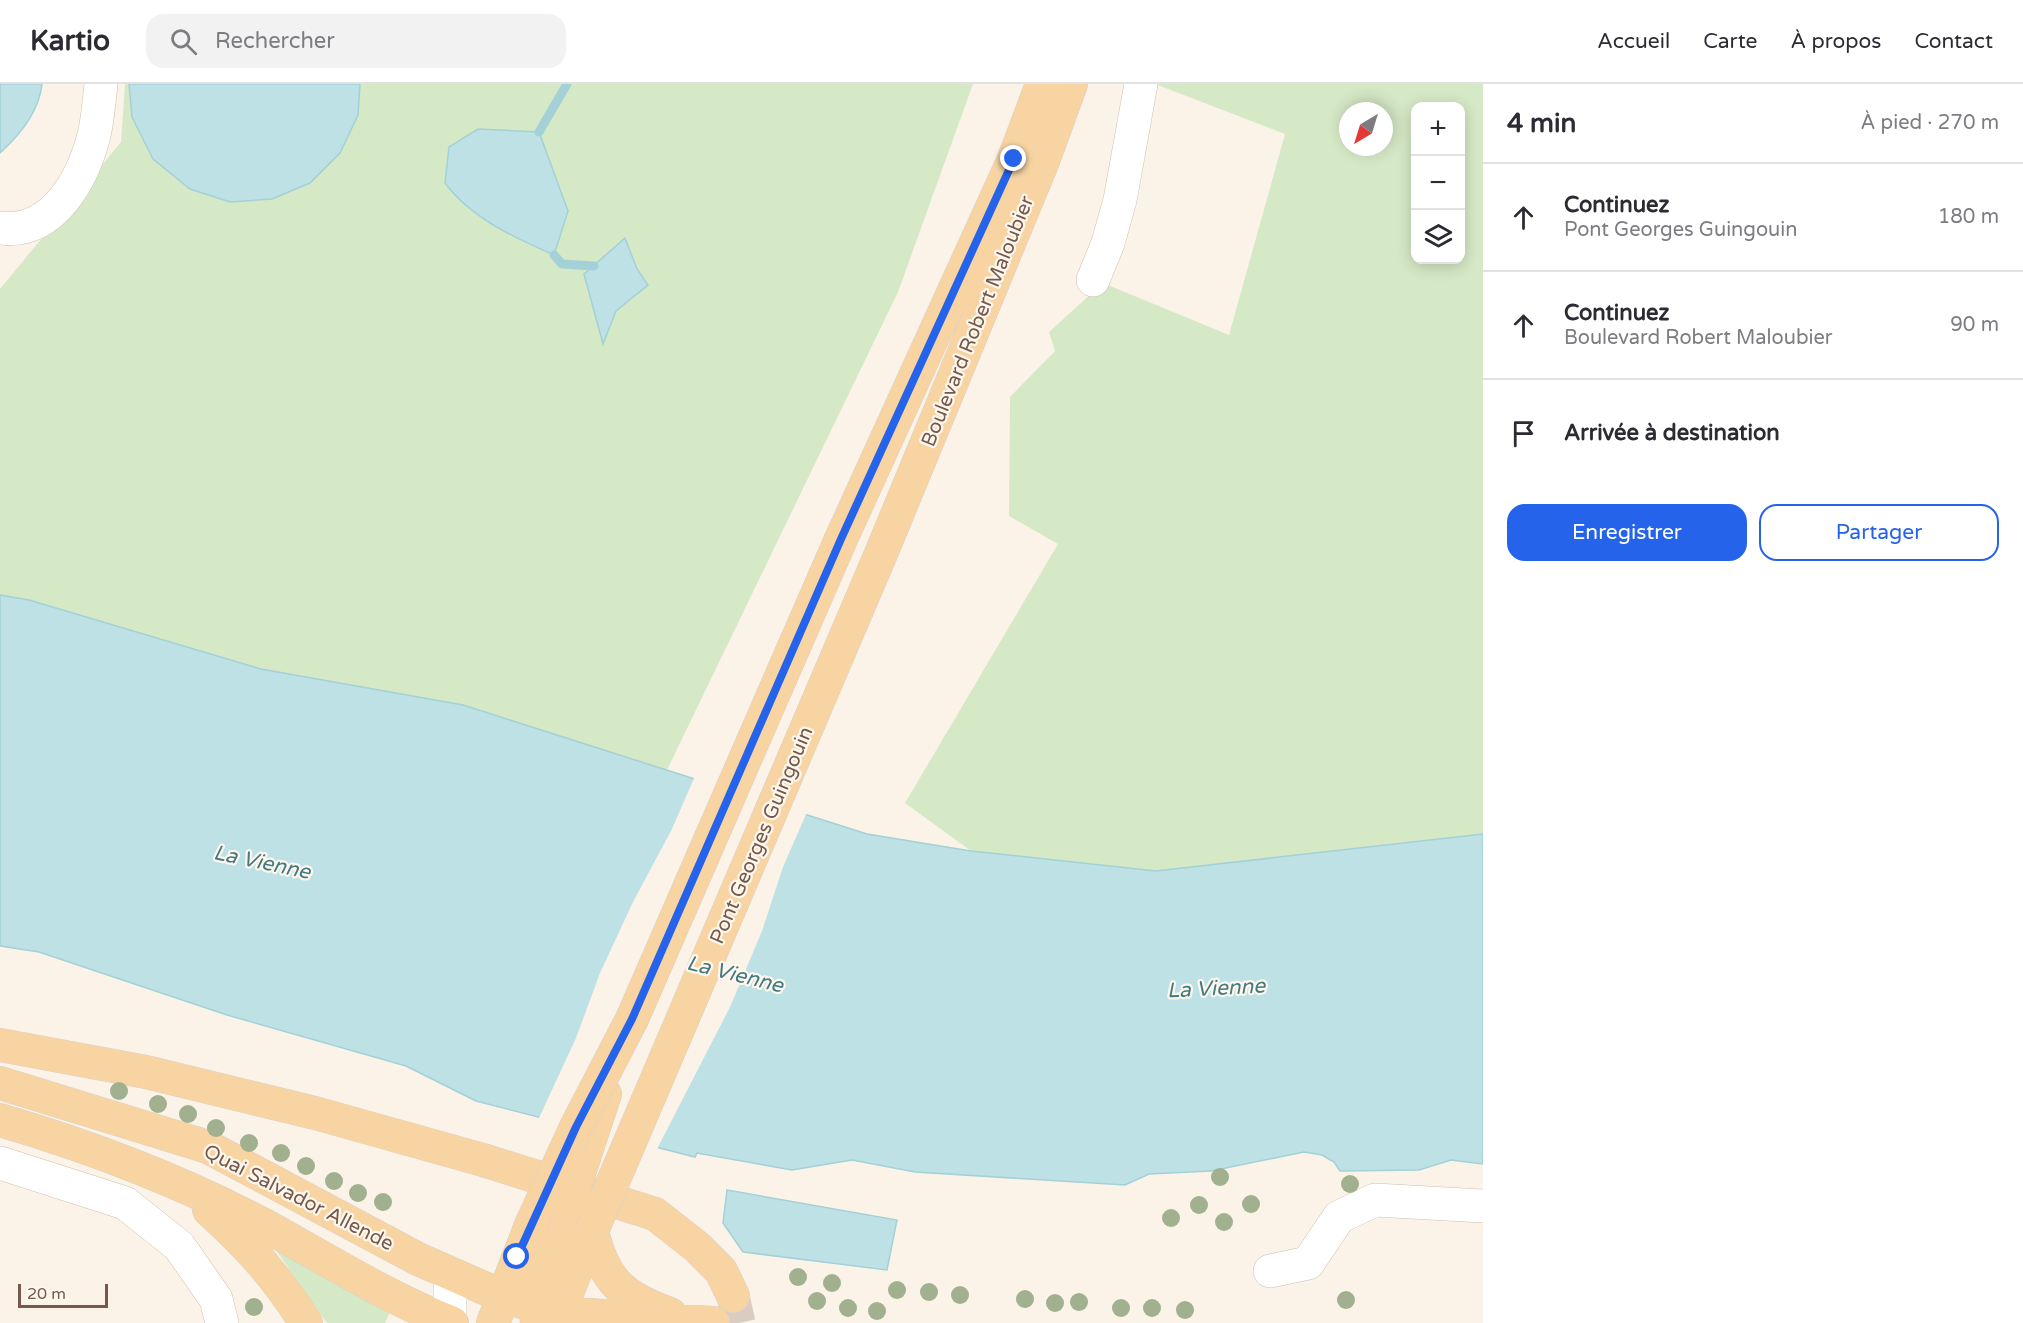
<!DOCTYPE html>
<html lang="fr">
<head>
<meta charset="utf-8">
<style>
  :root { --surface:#fff; --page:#f2f2f3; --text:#2b2b33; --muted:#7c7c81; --line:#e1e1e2; --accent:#2563eb }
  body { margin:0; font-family:"Varela Round",sans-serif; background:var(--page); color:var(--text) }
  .controls { position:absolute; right:18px; top:18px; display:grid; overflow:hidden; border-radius:12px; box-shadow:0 3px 15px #0003 }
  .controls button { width:54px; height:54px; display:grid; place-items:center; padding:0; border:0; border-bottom:2px solid var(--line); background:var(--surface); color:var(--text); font:30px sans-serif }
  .compass { position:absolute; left:1339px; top:18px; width:54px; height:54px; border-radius:50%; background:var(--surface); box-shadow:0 3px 15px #0003; rotate:218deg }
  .scale { position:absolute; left:18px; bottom:15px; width:90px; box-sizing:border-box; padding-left:6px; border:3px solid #75594c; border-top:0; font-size:16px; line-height:21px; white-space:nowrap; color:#75594c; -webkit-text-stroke:4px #fef7ee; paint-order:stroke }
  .stop { position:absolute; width:18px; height:18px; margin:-14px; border:4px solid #2563eb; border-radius:50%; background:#fff }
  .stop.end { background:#2563eb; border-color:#fff; box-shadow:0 2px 6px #0008 }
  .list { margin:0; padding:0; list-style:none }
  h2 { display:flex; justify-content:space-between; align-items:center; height:78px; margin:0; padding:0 24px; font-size:26px }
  h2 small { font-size:20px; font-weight:400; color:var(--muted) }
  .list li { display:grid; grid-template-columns:39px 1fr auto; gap:18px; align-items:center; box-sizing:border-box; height:108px; padding:0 24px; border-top:2px solid var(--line) }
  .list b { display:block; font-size:22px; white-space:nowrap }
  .list p { margin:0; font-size:20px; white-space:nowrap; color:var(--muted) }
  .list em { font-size:20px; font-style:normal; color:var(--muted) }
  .actions { display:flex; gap:12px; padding:18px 24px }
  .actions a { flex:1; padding:14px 0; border:2px solid var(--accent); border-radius:18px; text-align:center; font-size:21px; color:var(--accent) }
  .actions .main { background:var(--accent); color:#fff }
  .icon { flex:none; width:33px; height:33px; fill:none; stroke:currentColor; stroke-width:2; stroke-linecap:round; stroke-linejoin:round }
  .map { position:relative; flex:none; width:1483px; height:1239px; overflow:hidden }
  header { display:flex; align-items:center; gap:36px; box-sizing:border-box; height:84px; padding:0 30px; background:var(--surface); border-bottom:2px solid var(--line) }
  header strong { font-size:28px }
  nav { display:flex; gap:33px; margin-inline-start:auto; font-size:21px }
  .search { width:420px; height:54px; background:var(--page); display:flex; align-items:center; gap:15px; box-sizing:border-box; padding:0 21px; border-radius:18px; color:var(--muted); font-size:22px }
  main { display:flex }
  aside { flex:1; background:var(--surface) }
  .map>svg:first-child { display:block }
  .green { fill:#d6e9c6; fill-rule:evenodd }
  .water { fill:#bde1e5; stroke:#a3d1d7; stroke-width:1.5 }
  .pier { fill:#fcf3e8 }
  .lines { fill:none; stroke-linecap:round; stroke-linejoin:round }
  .stream { stroke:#a3d1d7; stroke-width:9 }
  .major-tunnel { stroke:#daccc1; stroke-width:33; stroke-dasharray:33 16; stroke-linecap:butt }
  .minor-casing { stroke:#d0bdb0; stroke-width:34 }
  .major-casing { stroke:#d8d1cd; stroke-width:34 }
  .minor { stroke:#fff; stroke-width:33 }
  .major { stroke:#f8d4a3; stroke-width:33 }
  .major-bridge-casing { stroke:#d8d1cd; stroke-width:34; stroke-linecap:butt }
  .major-bridge { stroke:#f8d4a3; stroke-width:33 }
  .tree { fill:#a1b08e }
  .route { stroke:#2563eb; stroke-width:8 }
  .labels { text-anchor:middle; stroke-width:4.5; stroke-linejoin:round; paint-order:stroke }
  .street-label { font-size:20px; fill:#75594c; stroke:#fef7ee }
  .water-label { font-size:21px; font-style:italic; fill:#437a81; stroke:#fef7ee }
</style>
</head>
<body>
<header>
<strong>Kartio</strong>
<div class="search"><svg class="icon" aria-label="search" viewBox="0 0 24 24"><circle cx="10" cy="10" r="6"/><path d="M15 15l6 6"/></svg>Rechercher</div>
<nav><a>Accueil</a><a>Carte</a><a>À propos</a><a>Contact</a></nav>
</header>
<main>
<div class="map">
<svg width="1483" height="1239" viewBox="0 0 1483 1239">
  <rect width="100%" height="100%" fill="#fcf3e8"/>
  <path class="green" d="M125,0H973L898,208L667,686L463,621L261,585L0,517V205L121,58Z
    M1155,0H1483V750L1156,787L971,767L905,719L1058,460L1009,432L1010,313L1055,267L1049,248L1103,199L1229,251L1285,50ZM1416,22H1460V176H1416ZM1348,27H1384V63H1348Z
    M278,1163L390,1228L385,1239H327L278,1169Z"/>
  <path class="water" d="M0,0H42C39,28 20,51 0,69Z
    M129,0H360L358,31L340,69L310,99L272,115L230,118L190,105L153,75L132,33Z
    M478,45L539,48L568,127L554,171C515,154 471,134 445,99L449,63Z
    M625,154L637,185L648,201L616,227L603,260L584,190Z
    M0,511L29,516L261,585L463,621L867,750L971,767L1156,787L1483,750V1080L1451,1076L1419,1086L1340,1087L1334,1078L1322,1071L1304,1068L1211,1087L1149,1090L1125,1101L915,1088L852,1076L792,1086L697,1069L695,1073L476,1017L406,982L227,931L39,868L0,862Z
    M727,1106L897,1136L887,1186L743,1168L723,1139Z"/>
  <path class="pier" d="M695,692L807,728L783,783L762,847L730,923L656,1067L538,1036L576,954L600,889L633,818L672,745Z"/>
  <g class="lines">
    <path class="stream" d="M539,48L567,0
      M554,171L562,180L594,182"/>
    <path class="major-tunnel" d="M733,1212L739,1239"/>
    <defs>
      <path id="minor" d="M0,144C53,151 83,95 94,51C98,35 99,17 101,0
        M1093,196L1108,159L1120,116L1141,0
        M0,1079L125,1119L179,1162L216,1215L222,1239
        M1270,1187L1308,1179L1339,1133L1375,1116L1483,1122
        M450,1239V1190"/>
      <path id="major" d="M841,455L1014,75L1042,0
        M880,472L1043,77L1071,0
        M0,961L146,988L315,1029L483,1076L655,1130L697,1163L721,1187L733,1212
        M0,999L208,1063L418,1175L502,1212L559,1229L713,1239
        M0,1036C92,1063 181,1097 266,1142C328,1176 386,1213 452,1239
        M580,1086L605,1010
        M209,1126C251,1164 275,1191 306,1239
        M592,1147C604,1197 622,1213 670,1230
        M493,1239L531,1141
        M537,1239L535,1221L569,1120
        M555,1239L592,1147"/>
    </defs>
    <use href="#minor" class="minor-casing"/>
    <use href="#major" class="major-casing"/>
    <use href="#minor" class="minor"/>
    <use href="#major" class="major"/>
    <defs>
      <path id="major-bridge" d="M569,1120L580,1086
        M531,1141L576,1043L632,935L841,455
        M592,1147L880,472"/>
    </defs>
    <use href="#major-bridge" class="major-bridge-casing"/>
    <use href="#major-bridge" class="major-bridge"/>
  </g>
  <g class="tree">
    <circle cx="119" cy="1007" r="9"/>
    <circle cx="158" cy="1020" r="9"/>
    <circle cx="188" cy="1030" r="9"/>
    <circle cx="216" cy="1044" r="9"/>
    <circle cx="249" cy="1059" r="9"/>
    <circle cx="281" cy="1069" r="9"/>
    <circle cx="306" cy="1082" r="9"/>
    <circle cx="1220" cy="1093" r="9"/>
    <circle cx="334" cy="1097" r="9"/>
    <circle cx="1350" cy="1100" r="9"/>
    <circle cx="358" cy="1109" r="9"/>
    <circle cx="383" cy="1118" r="9"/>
    <circle cx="1251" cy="1120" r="9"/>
    <circle cx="1199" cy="1121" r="9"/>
    <circle cx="1171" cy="1134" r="9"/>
    <circle cx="1224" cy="1138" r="9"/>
    <circle cx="798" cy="1193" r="9"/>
    <circle cx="832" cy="1199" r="9"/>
    <circle cx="897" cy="1206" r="9"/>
    <circle cx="929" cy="1208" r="9"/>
    <circle cx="960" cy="1211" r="9"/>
    <circle cx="1025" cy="1215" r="9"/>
    <circle cx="1346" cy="1216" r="9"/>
    <circle cx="817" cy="1217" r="9"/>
    <circle cx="1079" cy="1218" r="9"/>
    <circle cx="1055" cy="1219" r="9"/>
    <circle cx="254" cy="1223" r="9"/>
    <circle cx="848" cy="1224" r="9"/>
    <circle cx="1121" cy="1224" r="9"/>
    <circle cx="1152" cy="1224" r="9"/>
    <circle cx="1185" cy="1226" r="9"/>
    <circle cx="877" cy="1227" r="9"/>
  </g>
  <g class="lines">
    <path class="route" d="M517,1173L576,1043L632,935L841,455L1014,75"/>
  </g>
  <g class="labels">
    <g class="street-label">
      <text transform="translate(977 237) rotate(-68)" y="7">Boulevard Robert Maloubier</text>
      <text transform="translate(761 751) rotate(-67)" y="7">Pont Georges Guingouin</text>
      <text transform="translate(299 1113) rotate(27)" y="7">Quai Salvador Allende</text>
    </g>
    <g class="water-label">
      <text transform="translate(262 778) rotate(12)" y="7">La Vienne</text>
      <text transform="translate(735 890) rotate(14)" y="7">La Vienne</text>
      <text transform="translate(1216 904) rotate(-3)" y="7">La Vienne</text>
    </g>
  </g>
</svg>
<div class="controls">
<button>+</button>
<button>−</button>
<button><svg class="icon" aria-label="layers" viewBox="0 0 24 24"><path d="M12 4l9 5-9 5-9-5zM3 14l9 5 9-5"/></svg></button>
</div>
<svg class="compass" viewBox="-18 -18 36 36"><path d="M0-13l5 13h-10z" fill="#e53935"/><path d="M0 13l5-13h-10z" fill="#7c7c81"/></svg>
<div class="scale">20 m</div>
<div class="stop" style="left:517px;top:1173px"></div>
<div class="stop end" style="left:1014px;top:75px"></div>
</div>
<aside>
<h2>4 min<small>À pied · 270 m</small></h2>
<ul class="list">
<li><svg class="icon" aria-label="ahead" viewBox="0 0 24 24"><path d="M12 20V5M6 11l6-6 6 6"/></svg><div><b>Continuez</b><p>Pont Georges Guingouin</p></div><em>180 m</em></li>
<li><svg class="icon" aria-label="ahead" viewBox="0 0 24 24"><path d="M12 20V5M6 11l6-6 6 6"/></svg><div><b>Continuez</b><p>Boulevard Robert Maloubier</p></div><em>90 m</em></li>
<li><svg class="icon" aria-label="arrive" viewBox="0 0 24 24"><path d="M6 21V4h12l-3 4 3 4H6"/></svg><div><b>Arrivée à destination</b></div></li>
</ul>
<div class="actions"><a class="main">Enregistrer</a><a>Partager</a></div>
</aside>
</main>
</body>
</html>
